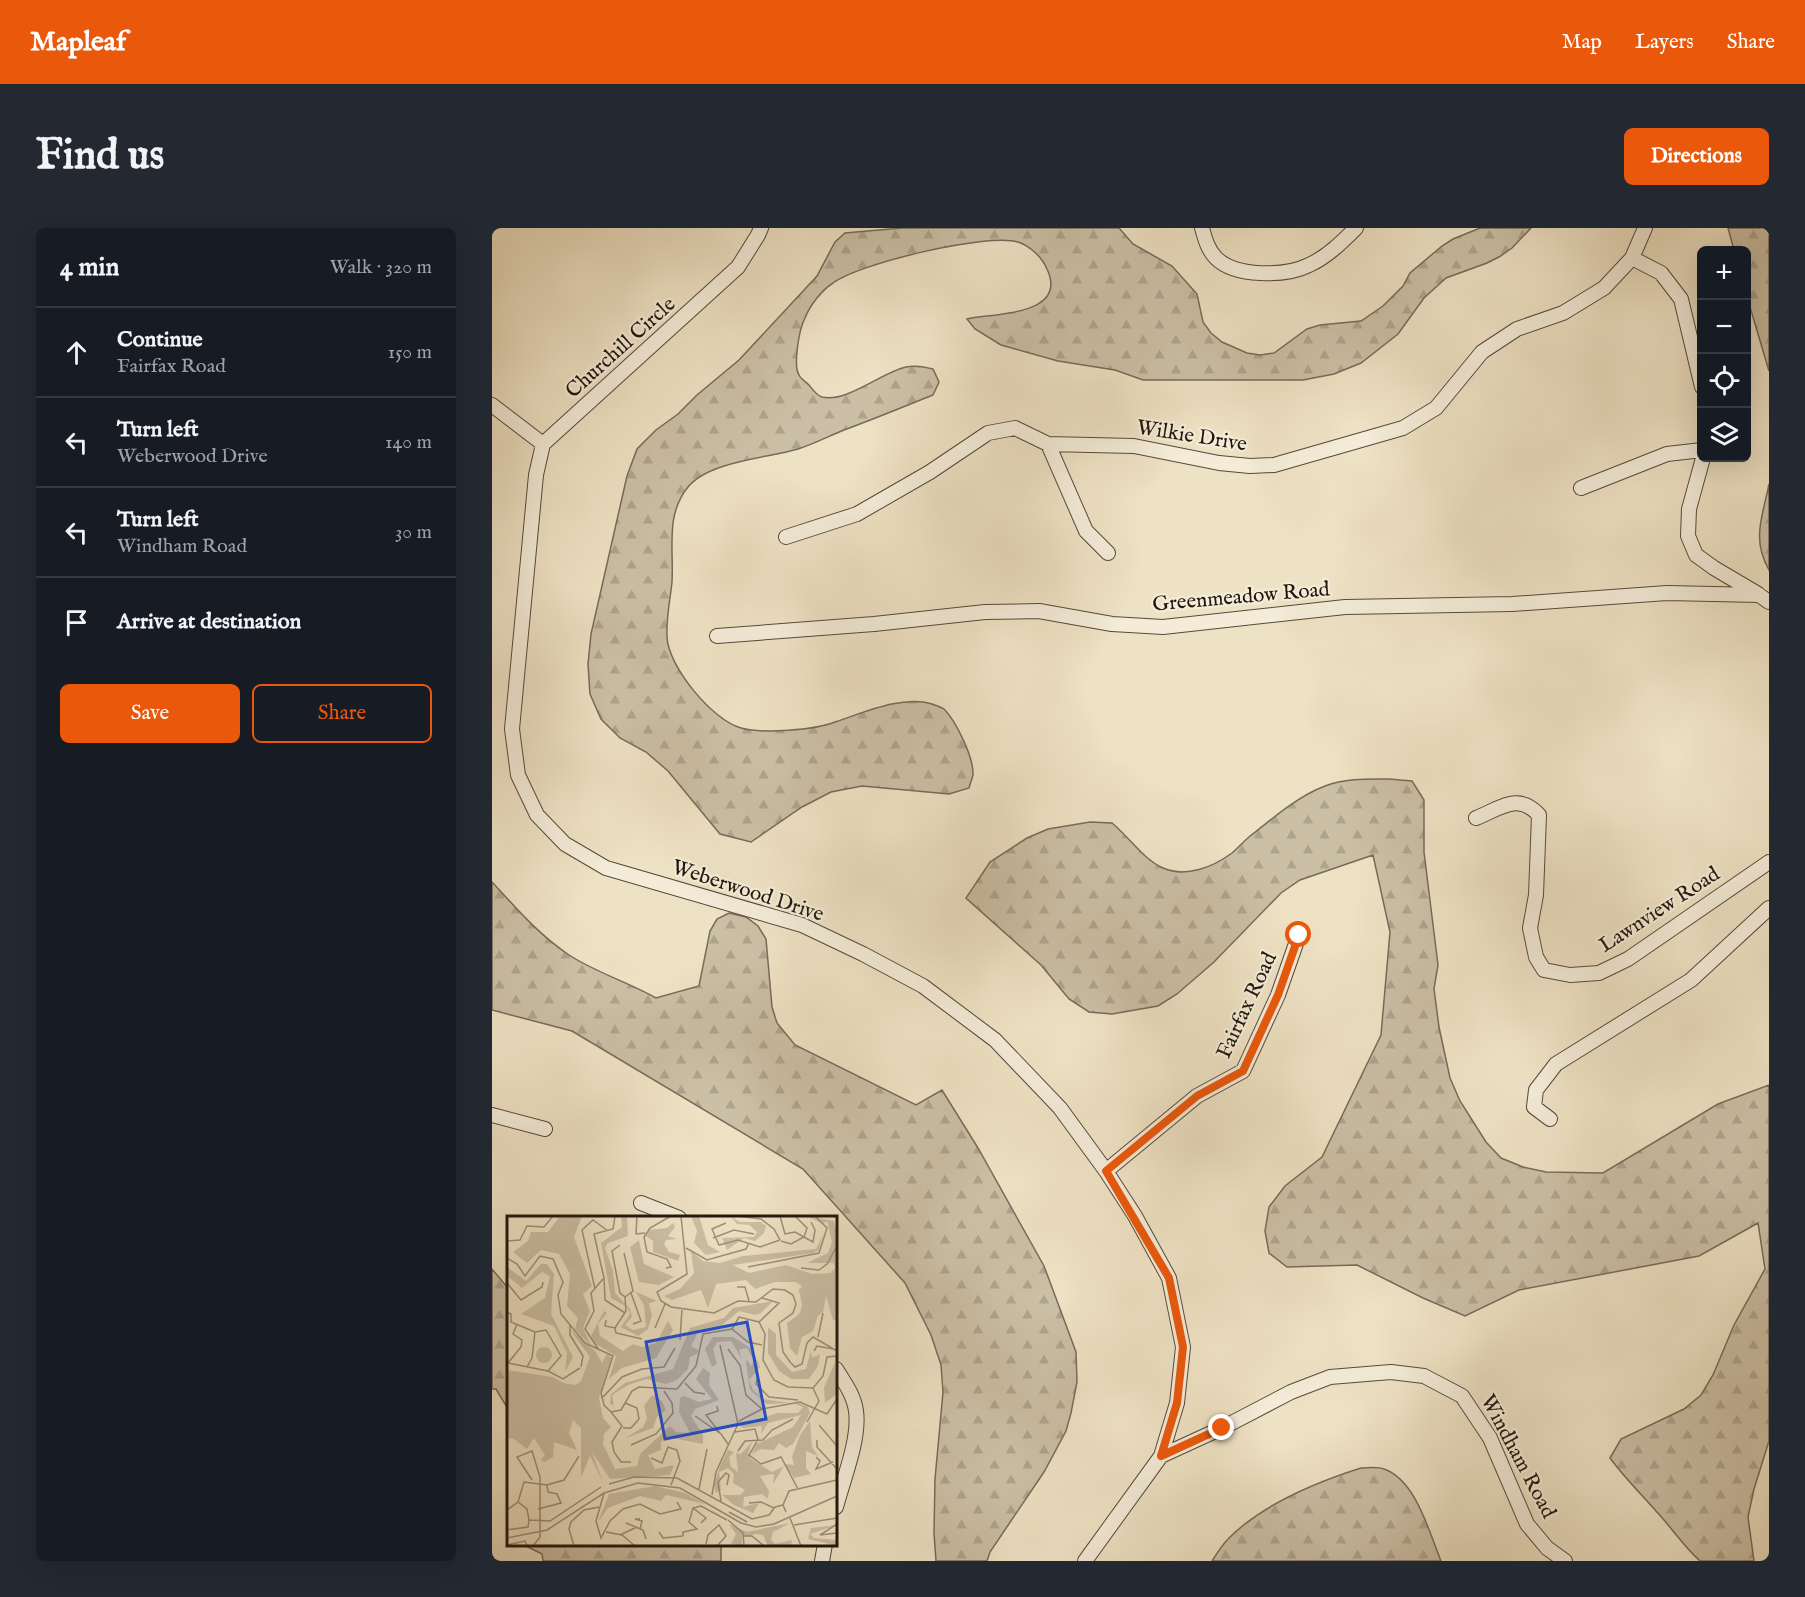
<!DOCTYPE html>
<html lang="en">
<head>
<meta charset="utf-8">
<style>
  :root { --surface:#171b24; --page:#242831; --text:#f1f3f6; --muted:#9ea1a6; --line:#363941; --accent:#ea580c }
  body { margin:0; font-family:"IM FELL English",serif; background:var(--page); color:var(--text) }
  .controls { position:absolute; right:18px; top:18px; display:grid; overflow:hidden; border-radius:9px; box-shadow:0 6px 24px #0002 }
  .controls button { width:54px; height:54px; display:grid; place-items:center; padding:0; border:0; border-bottom:2px solid var(--line); background:var(--surface); color:var(--text); font:30px sans-serif }
  .stop { position:absolute; width:18px; height:18px; margin:-14px; border:4px solid #ea580c; border-radius:50%; background:#fff }
  .stop.end { background:#ea580c; border-color:#fff; box-shadow:0 2px 6px #0008 }
  .list { margin:0; padding:0; list-style:none }
  h2 { display:flex; justify-content:space-between; align-items:center; height:78px; margin:0; padding:0 24px; font-size:26px }
  h2 small { font-size:20px; font-weight:400; color:var(--muted) }
  .list li { display:grid; grid-template-columns:39px 1fr auto; gap:18px; align-items:center; box-sizing:border-box; height:90px; padding:0 24px; border-top:2px solid var(--line) }
  .list b { display:block; font-size:22px; white-space:nowrap }
  .list p { margin:0; font-size:20px; white-space:nowrap; color:var(--muted) }
  .list em { font-size:20px; font-style:normal; color:var(--muted) }
  .actions { display:flex; gap:12px; padding:18px 24px }
  .actions a { flex:1; padding:14px 0; border:2px solid var(--accent); border-radius:9px; text-align:center; font-size:21px; color:var(--accent) }
  .actions .main { background:var(--accent); color:#fff }
  .icon { flex:none; width:33px; height:33px; fill:none; stroke:currentColor; stroke-width:2; stroke-linecap:round; stroke-linejoin:round }
  .map { position:relative; flex:none; width:1277px; height:1333px; overflow:hidden; border-radius:9px }
  header { display:flex; align-items:center; gap:36px; box-sizing:border-box; height:84px; padding:0 30px; background:var(--accent); color:#fff }
  header strong { font-size:28px }
  nav { display:flex; gap:33px; margin-inline-start:auto; font-size:21px }
  .intro { display:flex; align-items:center; justify-content:space-between; box-sizing:border-box; height:144px; padding:0 36px }
  h1 { margin:0; font-size:42px }
  .button { padding:15px 27px; border-radius:9px; background:var(--accent); color:#fff; font-size:21px; font-weight:700 }
  main { display:flex; gap:36px; padding:0 36px }
  aside { flex:1; background:var(--surface); border-radius:9px; box-shadow:0 6px 24px #0002 }
  .map>svg:first-child { display:block }
  .forest { fill:url(#forest-firs); stroke:#766b59; stroke-width:1.5 }
  .lines { fill:none; stroke-linecap:round; stroke-linejoin:round }
  .minor-casing { stroke:#544a3b; stroke-width:16 }
  .minor { stroke:#f4ecd9; stroke-width:14 }
  .route { stroke:#ea580c; stroke-width:8 }
  .labels { text-anchor:middle; stroke-width:4.5; stroke-linejoin:round; paint-order:stroke }
  .street-label { font-size:21px; fill:#20170d; stroke:#f4ecd9 }
  .inset-road { fill:none; stroke:#9c917b; stroke-width:1.5 }
  .view { fill:#1d4ed8; fill-opacity:0.15; stroke:#1d4ed8; stroke-width:3 }
  .inset-edge { fill:none; stroke:#20170d; stroke-width:3 }
</style>
</head>
<body>
<header>
<strong>Mapleaf</strong>
<nav><a>Map</a><a>Layers</a><a>Share</a></nav>
</header>
<div class="intro"><h1>Find us</h1><a class="button">Directions</a></div>
<main>
<aside>
<h2>4 min<small>Walk · 320 m</small></h2>
<ul class="list">
<li><svg class="icon" aria-label="ahead" viewBox="0 0 24 24"><path d="M12 20V5M6 11l6-6 6 6"/></svg><div><b>Continue</b><p>Fairfax Road</p></div><em>150 m</em></li>
<li><svg class="icon" aria-label="left" viewBox="0 0 24 24"><path d="M17 20v-9H6M10 6l-5 5 5 5"/></svg><div><b>Turn left</b><p>Weberwood Drive</p></div><em>140 m</em></li>
<li><svg class="icon" aria-label="left" viewBox="0 0 24 24"><path d="M17 20v-9H6M10 6l-5 5 5 5"/></svg><div><b>Turn left</b><p>Windham Road</p></div><em>30 m</em></li>
<li><svg class="icon" aria-label="arrive" viewBox="0 0 24 24"><path d="M6 21V4h12l-3 4 3 4H6"/></svg><div><b>Arrive at destination</b></div></li>
</ul>
<div class="actions"><a class="main">Save</a><a>Share</a></div>
</aside>
<div class="map">
<svg width="1277" height="1333" viewBox="0 0 1277 1333">
  <defs>
    <pattern id="forest-firs" width="22" height="20" patternUnits="userSpaceOnUse" patternTransform="scale(1.5)"><rect width="22" height="20" fill="#cbbfa5"/><path d="M5 1l3.5 6h-7zM16 11l3.5 6h-7z" fill="#aea38d"/></pattern>
  </defs>
  <rect width="100%" height="100%" fill="#eee2c4"/>
  <filter id="stains"><feTurbulence type="fractalNoise" baseFrequency=".00333" numOctaves="4"/><feColorMatrix values="0 0 0 0 .2 0 0 0 0 .09 0 0 0 0 .02 0 0 0 .5 -.17"/></filter>
  <radialGradient id="worn" r=".72"><stop offset=".6" stop-color="#630" stop-opacity="0"/><stop offset="1" stop-color="#630" stop-opacity=".3"/></radialGradient>
  <path class="forest" d="M410,0H627L641,16L680,38L696,56L705,66L711,94L719,105L730,114L755,125L768,127L782,125L815,101L828,97L869,93L891,78L911,58L918,45L950,18L961,11L988,0H1039L1020,20L1007,29L995,35L954,50L932,70L906,106L869,135L842,146L811,152H651L623,142L566,133L509,117L483,101L475,91C501,85 577,88 555,41C550,29 538,18 526,14C495,5 368,35 341,55C330,62 318,77 313,90C307,101 301,137 307,147C309,151 314,154 317,157C321,162 324,167 330,169C355,175 390,144 414,139C424,137 432,139 441,141L447,154L441,167C411,179 382,191 352,202C337,208 322,216 306,221C276,230 217,233 196,259C173,287 182,321 180,354C178,373 174,390 175,409C176,438 220,492 249,500C270,506 323,502 343,494C371,485 410,467 440,476C443,477 449,479 452,481C464,493 482,530 481,547C480,551 478,556 477,560L457,566L370,558L339,564L310,579L259,614L228,606L176,543L154,524L128,510L109,491L98,466L96,436L99,406L135,248L145,221L164,202L186,186L205,167L247,132L325,48L343,14L353,5Z
    M1236,0H1277V143L1255,69L1254,22H1242Z
    M1277,256V342C1259,310 1271,288 1277,256Z
    M897,551L920,553L932,572V624L946,737L942,761L947,799L958,850L968,873L994,914L1009,930L1031,939L1054,944L1111,945L1226,876L1277,857V1213L1262,1261L1256,1289L1262,1333H1208C1191,1318 1180,1300 1164,1283C1148,1265 1132,1249 1118,1230L1129,1211L1192,1181L1209,1167L1221,1147L1242,1097L1273,1041L1266,995L1207,1028L1027,1062L973,1088L931,1070L865,1037L795,1039L777,1025L773,1003L777,979L793,958L830,929L889,807L898,704L881,627L808,652L789,665L722,734L685,766L666,778L620,786L597,784L577,771L549,737L474,670L498,634L535,610L556,601L598,594L620,595C637,609 651,631 671,640C694,650 721,639 740,625C746,620 751,614 757,609C780,591 806,568 833,558C854,550 876,551 897,551Z
    M0,654C24,680 47,707 77,727C105,745 136,754 164,770L207,758L218,703L225,691L237,685L254,689L266,698L274,711L280,779L285,795L303,817L424,877L450,862L486,920L552,1038L584,1124L585,1154L579,1185L574,1203L552,1244L498,1324L495,1333H444L442,1305L443,1251L451,1164L449,1137L439,1107L413,1055L311,941L80,803L0,782Z
    M0,1041L16,1060V1181L4,1161H0Z
    M869,1240C876,1240 885,1238 892,1241C924,1252 937,1304 949,1333H720C725,1325 730,1317 737,1310C770,1277 825,1254 869,1240Z
    M32,1317H229V1333H51L50,1326Z"/>
  <g class="lines">
    <defs>
      <path id="minor" d="M710,0C713,11 716,22 724,30C743,49 793,49 817,37C835,29 850,14 864,0
        M1140,30L1169,45L1189,71L1210,159
        M0,177L51,216
        M51,216L44,247L20,501L26,547L45,587L73,616L114,640L310,697L371,726L431,758L503,812L568,880L614,943L643,988L677,1050L691,1119L685,1175L669,1228L593,1333
        M51,216L246,39L266,7L269,0
        M556,216L594,303L616,325
        M1211,230L1197,281L1196,308L1204,327L1222,340L1266,366
        M1089,260L1175,226L1210,222
        M294,309L365,286L438,244L496,205L523,200L556,216L642,218L727,235L758,238L782,237L911,200L944,180L990,124L1025,101L1071,85L1112,60L1140,30L1153,0
        M225,408L382,396L493,384L547,383L620,396L671,399L853,379L1020,376L1175,365L1267,367L1277,374
        M984,590C1009,580 1026,564 1047,587L1044,667L1038,700L1044,729L1052,742L1078,747L1107,745L1136,731L1277,634
        M0,887L53,901
        M1058,891L1042,879L1044,862L1064,836L1199,752L1277,680
        M614,943L705,868L751,843L786,767L807,707
        M149,975L187,990
        M344,1141C352,1154 362,1167 364,1183C368,1211 351,1252 344,1279
        M669,1228L730,1200L799,1164L838,1149L899,1144L932,1148L970,1168L998,1210L1035,1296L1055,1320L1073,1333
        M330,1333L333,1316"/>
    </defs>
    <use href="#minor" class="minor-casing"/>
    <use href="#minor" class="minor"/>
  </g>
  <g class="lines">
    <path class="route" d="M730,1200L669,1228L685,1175L691,1119L677,1050L614,943L705,868L751,843L786,767L807,707"/>
  </g>
  <g class="labels">
    <g class="street-label">
      <text transform="translate(128 119) rotate(-42)" y="7">Churchill Circle</text>
      <text transform="translate(700 207) rotate(9)" y="7">Wilkie Drive</text>
      <text transform="translate(749 368) rotate(-5)" y="7">Greenmeadow Road</text>
      <text transform="translate(256 662) rotate(18)" y="7">Weberwood Drive</text>
      <text transform="translate(1167 681) rotate(-33)" y="7">Lawnview Road</text>
      <text transform="translate(754 777) rotate(-65)" y="7">Fairfax Road</text>
      <text transform="translate(1027 1228) rotate(62)" y="7">Windham Road</text>
    </g>
  </g>
  <g transform="translate(15 988)">
    <rect width="330" height="330" fill="#eee2c4"/>
    <path d="M53,0H75L67,21L85,70L76,78L83,95L76,112L84,130L68,113L71,102L60,90L63,58L52,38L34,34L20,47L6,36L21,25L24,16H41ZM114,0H120L121,20L101,27L98,32L106,55L108,77L123,93L125,101L118,109L126,114L139,111L137,89L129,76L150,85L142,87L145,99L141,113L131,120L114,111L123,98L120,91L104,82L94,27L115,11ZM184,0H192L201,29L213,36L199,39L187,27L190,15ZM223,0L233,6H254L259,10L257,17L248,25L237,22L220,34L215,22L247,21L250,16L242,9L230,8ZM300,0L327,5L330,19V76L318,77L306,115L295,121L290,140L283,132L280,107L292,99L296,87L292,75L295,70L289,66H268L248,73L239,64L209,68L201,92L194,74L165,84L157,80L173,73L187,57L184,35L196,45L213,47L236,40L309,33L316,19L312,34L306,37L226,49L242,57L279,49L305,58L324,57L329,52L326,47H300L321,37L325,26L320,5L316,8ZM166,7L168,11L161,20L170,23L159,24L157,28L162,36L173,39L171,45L146,36V25L139,20L141,14L160,12ZM132,24L137,48L167,61L152,69L132,66L123,31ZM34,48H40L47,58L44,98L66,141L58,156L60,137L47,110L14,98L38,82L43,60L35,56L15,72L0,60V51L19,65ZM266,85L254,97L248,99L232,95L215,109L192,114L184,130L191,134L190,138L183,141L181,153L170,164L159,168L140,163L121,169L105,179L107,189L103,188L104,178L118,167L166,153L183,112L217,102L226,92ZM97,95L100,97L91,108L93,120L116,135L126,128L135,131L149,127L161,105L166,114L149,142L115,152L102,163L109,140L89,128L84,120ZM261,111L269,118V139L285,156L299,153L304,134L305,142L313,138L311,150L302,163H284L272,155L261,137ZM63,113L88,135L95,147L100,138L105,142L92,181L96,202L104,211L97,218L96,228L108,253L130,250L133,238L163,210L169,216L183,217L172,196L173,182L177,180L192,186L205,183L189,163L196,152L203,157L202,169L212,184L188,193L184,200L196,219V228L161,221L154,226V234L141,239L148,253L167,249L163,259L103,263L85,236L96,266L83,240L74,261V212L66,204L62,217L70,234L47,226L46,241L37,246L34,244L38,239L27,222L20,233L7,223L0,222V154L46,161L56,167L69,169L74,165L83,141ZM206,121H226L245,133L253,151L242,164L246,174L256,183L283,187L260,188L243,174L239,147L240,144L244,150L247,145L240,132L232,134L235,143L224,125L210,126L206,133L210,148L205,151L198,133ZM29 139a8 8 0 1 1 16 0a8 8 0 1 1-16 0ZM328,147L330,178L318,187L317,171ZM145,179L155,185L159,194L150,201L146,212L119,222L136,211L140,202L137,190ZM292,187L301,191L303,197L286,228L279,232L272,227L267,234L253,233L245,238L250,228L286,211L294,199L261,207L254,218L255,210L235,212L233,209L271,197H291L296,191L288,188ZM303,205L305,231L311,240L299,235V252L304,258L287,262L278,248L287,249L285,241L293,219ZM245,226L241,237L244,243L265,256L277,250L266,268L267,258L253,260L262,275L261,283L255,278L237,281L236,291L252,287L246,297L227,289L215,279H233L238,274L226,267L227,258L221,252L212,256L214,274L209,277L207,269L213,250L221,234L227,236L222,241L224,251L231,256L229,237L234,238ZM148,270L178,277L198,288L159,279L154,285L133,280L101,292L91,306L102,278ZM283,307L266,316L264,324L268,328L285,324L284,330H261L256,319L249,318L235,321V330L224,328L229,318L222,308L240,316ZM330,309L303,318L307,322L330,324V330L301,323L304,312Z" fill="#cbbfa5"/>
    <path d="M330,49V104H326L319,80L316,96L309,101L306,112L295,121L288,137L281,107L296,95L292,73H301L303,68L309,71V76Z" fill="#cbbfa5"/>
    <path class="inset-road" d="M108,0L106,13L87,18L97,62L98,84L118,97M130,0L129,18L138,17M174,0L180,58L150,76L154,85L164,91L207,97L231,85L249,86L266,73L278,74L286,79L289,88L286,97L272,107L276,136L283,146L288,151L295,148L300,127L306,121L330,135M231,0L254,3L267,13L273,24M273,0L278,18L288,16L306,26L308,14L304,6M219,7L205,13L212,29L231,24L253,31L273,24M206,22L227,14L247,18M0,25L13,24L20,10L37,11L46,0M274,25L284,28L297,21L300,12L288,0M113,29L105,35L113,77L118,81M179,32L200,44L239,33L242,27M0,42L10,48L18,60L33,40L46,43L56,66L51,79L54,98L78,127L106,140L94,177L97,189L104,196L114,194L125,175L132,171L170,173L189,150L196,118L225,113M241,51L312,37L320,12L308,0M159,52L164,51L160,43L140,36L137,21L143,12L164,0M294,52L312,54L320,48L330,30M0,67L14,84L35,71L36,66M230,71H238L242,85M88,73L75,14L86,4L101,15M124,77L134,105L126,108M0,96L4,98V106L28,116M99,104L98,110L108,112L119,95L118,81L126,75L117,37M252,106L272,87L255,82M10,108L6,118L15,124L14,131L1,147L41,155L56,163L73,152M63,108V119L76,140L74,151M108,112L109,117L135,123L131,122M148,112L158,88M225,113L232,101L252,106L258,118L256,144L267,164L281,171L306,172L316,160L320,141L330,140M225,113L241,126L255,129M28,116L39,114L54,140L41,155M311,121L316,97M173,124L175,92M221,133L233,149L239,179L255,193L293,186L320,198L330,183M92,134L78,113L87,95L84,77L96,63M307,135L310,130L326,133M20,151L25,142L28,116M251,160L249,168L262,181L291,184M178,167L187,176L198,178M96,181L115,161L135,153L157,151L168,132M210,190L211,195L199,199L213,217M104,196L115,210L105,226L107,236L114,246H124M188,200L214,218L221,228M232,205L255,193M300,206L312,185L306,172M312,209L330,230M116,212H124L132,203L130,192L118,187M228,216L248,213L251,224L242,239L254,248L274,241L291,273M310,224V231L330,253M124,229L149,218L166,197L165,187L157,175M231,235L238,225L256,224L265,214L286,203M309,241L313,245L309,253L326,246M144,242L155,247L161,231L170,234L173,245L164,269M25,264L10,241L25,235L33,261V321L26,330M102,268L127,261L170,262L245,303L262,299L268,291L276,289M192,273L200,233M97,277L89,305L94,322L103,305L116,293L133,288L153,298L174,293L170,286M205,279L209,256L231,208L213,129M214,285L211,266L219,257L222,259L220,269M11,286L20,293L22,304M242,287L254,286L267,292M186,292L194,290L220,304M186,292L199,302L194,307M31,293L54,287L50,278L41,276L40,269M0,294L11,286L17,266L40,269L57,264L72,240M222,296L240,306M279,296L276,289L282,275L330,264M283,302L294,330M133,303H128L135,305L133,313M221,304L236,317L237,330M119,307L136,314L139,323M330,308L313,319L330,317M287,309L330,302M0,314L21,311L22,304L43,305L94,271M99,316L115,319L128,330M152,316L156,322L176,320M113,319L130,311M176,320V316L190,313L182,306L186,292M237,320H245L257,330M0,322L40,314L97,277L131,267L173,272L234,307L249,311L267,308L330,280M199,328L201,319L212,309L219,320L210,330M0,329L18,325L20,329M67,330L62,313L64,306L77,294L92,291"/>
    <path class="view" d="M240,106L259,203L158,223L139,126Z"/>
    <rect width="330" height="330" class="inset-edge"/>
  </g>
  <rect width="100%" height="100%" filter="url(#stains)"/>
  <rect width="100%" height="100%" fill="url(#worn)"/>
</svg>
<div class="controls">
<button>+</button>
<button>−</button>
<button><svg class="icon" aria-label="locate" viewBox="0 0 24 24"><circle cx="12" cy="12" r="6"/><path d="M12 2v4M12 18v4M2 12h4M18 12h4"/></svg></button>
<button><svg class="icon" aria-label="layers" viewBox="0 0 24 24"><path d="M12 4l9 5-9 5-9-5zM3 14l9 5 9-5"/></svg></button>
</div>
<div class="stop" style="left:807px;top:707px"></div>
<div class="stop end" style="left:730px;top:1200px"></div>
</div>
</main>
</body>
</html>
